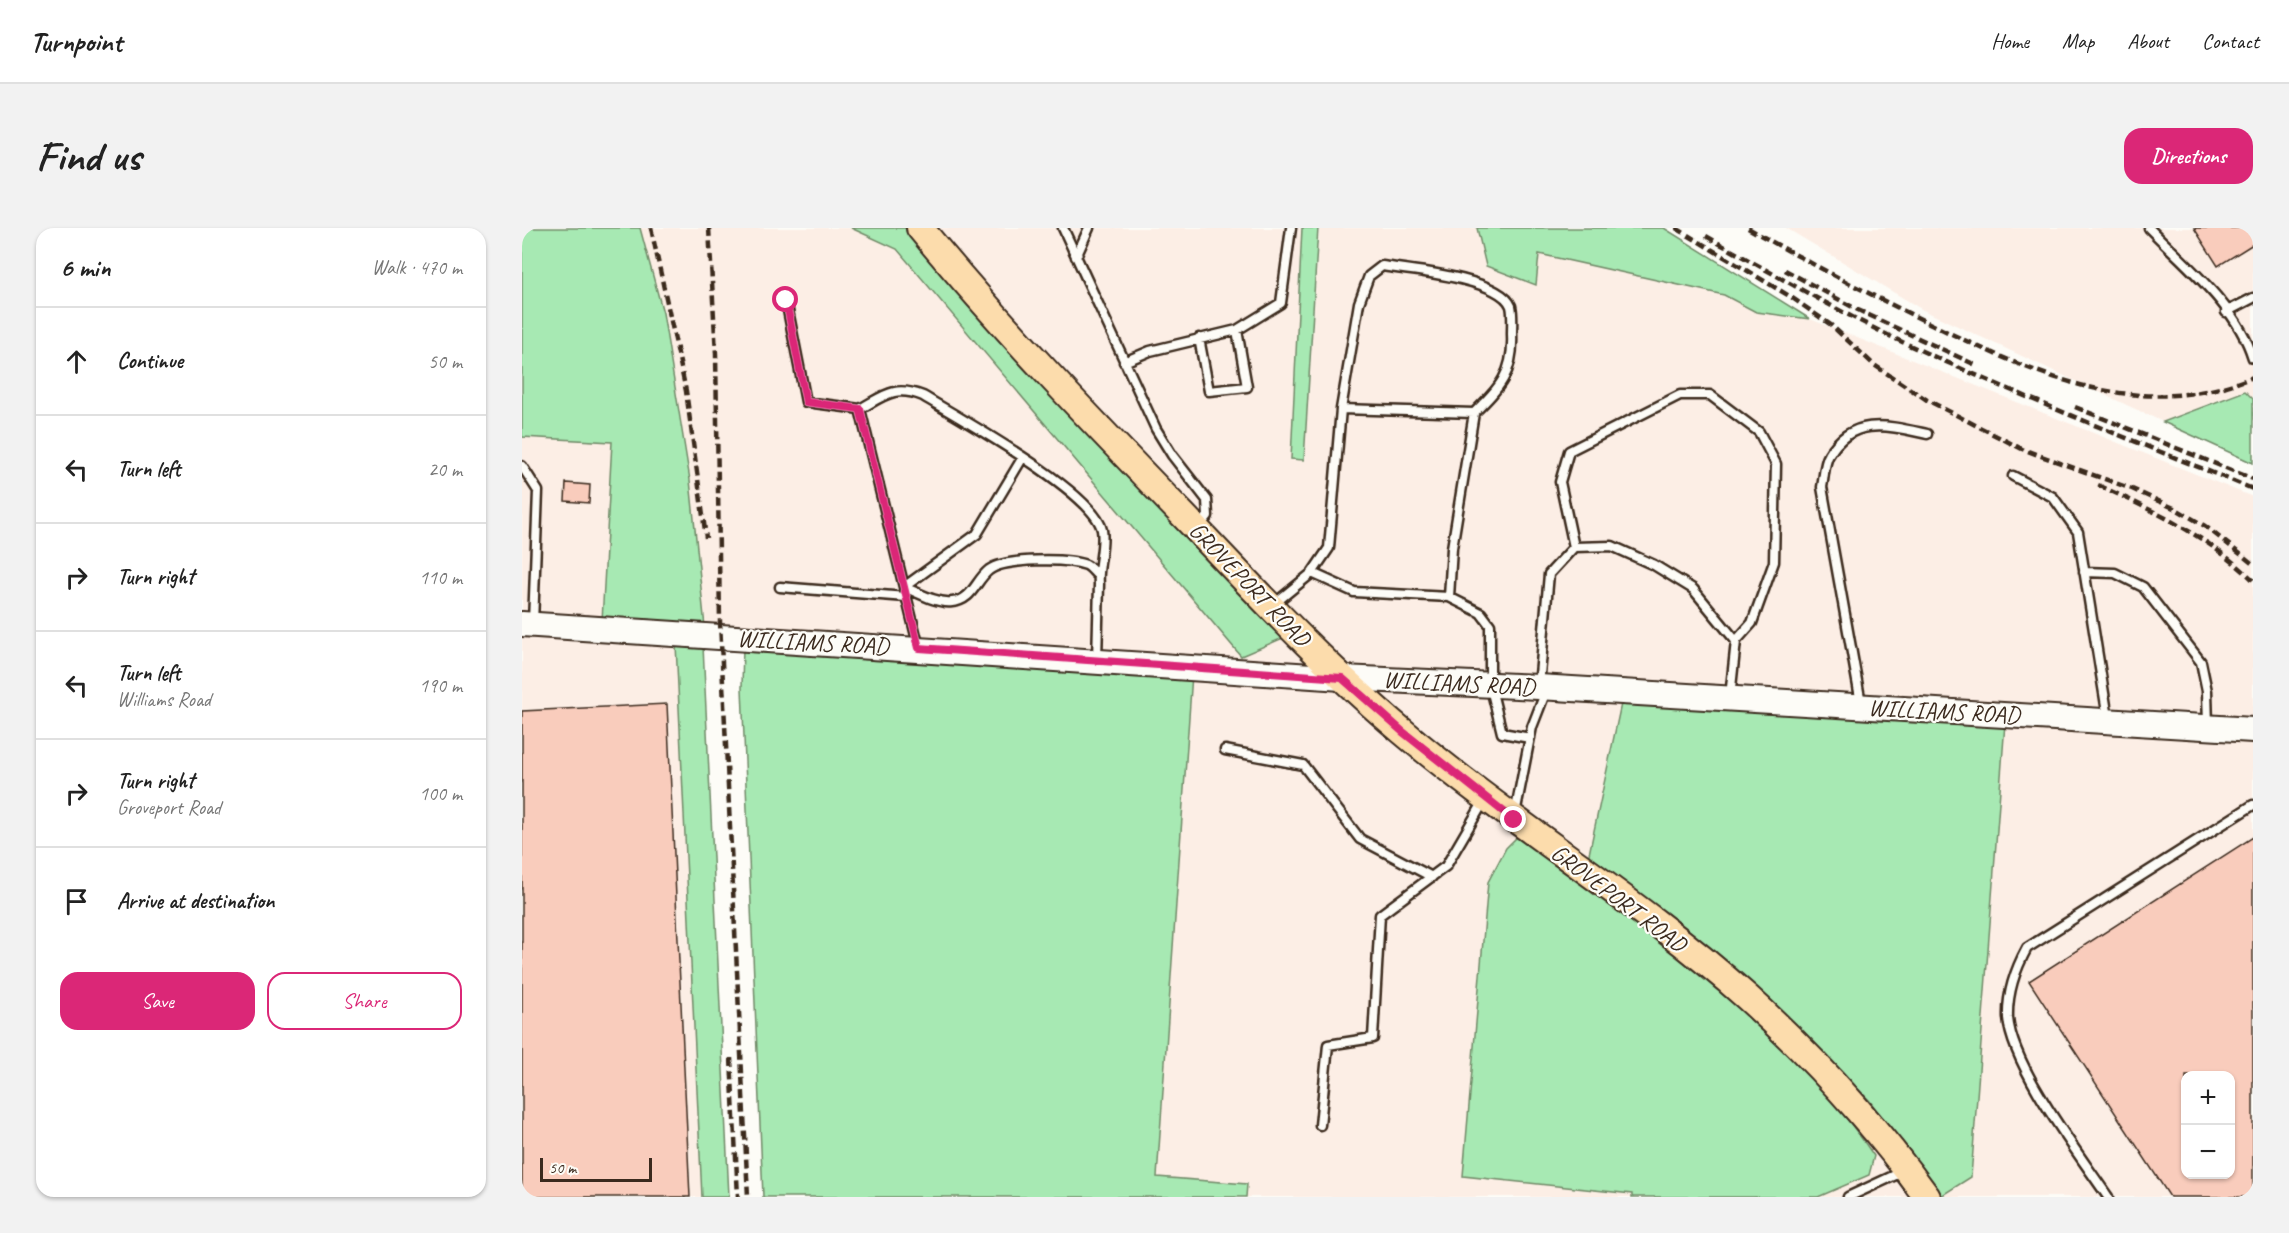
<!DOCTYPE html>
<html lang="en">
<head>
<meta charset="utf-8">
<style>
  :root { --surface:#fff; --page:#f2f2f2; --text:#222; --muted:#767676; --line:#e0e0e0; --accent:#db2777 }
  body { margin:0; font-family:Caveat,sans-serif; background:var(--page); color:var(--text) }
  .controls { position:absolute; right:18px; bottom:18px; display:grid; overflow:hidden; border-radius:12px; box-shadow:0 2px 4px #0004 }
  .controls button { width:54px; height:54px; display:grid; place-items:center; padding:0; border:0; border-bottom:2px solid var(--line); background:var(--surface); color:var(--text); font:30px sans-serif }
  .scale { position:absolute; left:18px; bottom:15px; width:112px; box-sizing:border-box; padding-left:6px; border:3px solid #3b2a1e; border-top:0; font-size:16px; line-height:21px; white-space:nowrap; color:#3b2a1e; -webkit-text-stroke:4px #fdfcf7; paint-order:stroke }
  .stop { position:absolute; width:18px; height:18px; margin:-14px; border:4px solid #db2777; border-radius:50%; background:#fff }
  .stop.end { background:#db2777; border-color:#fff; box-shadow:0 2px 6px #0008 }
  .list { margin:0; padding:0; list-style:none }
  h2 { display:flex; justify-content:space-between; align-items:center; height:78px; margin:0; padding:0 24px; font-size:26px }
  h2 small { font-size:20px; font-weight:400; color:var(--muted) }
  .list li { display:grid; grid-template-columns:39px 1fr auto; gap:18px; align-items:center; box-sizing:border-box; height:108px; padding:0 24px; border-top:2px solid var(--line) }
  .list b { display:block; font-size:22px; white-space:nowrap }
  .list p { margin:0; font-size:20px; white-space:nowrap; color:var(--muted) }
  .list em { font-size:20px; font-style:normal; color:var(--muted) }
  .actions { display:flex; gap:12px; padding:18px 24px }
  .actions a { flex:1; padding:14px 0; border:2px solid var(--accent); border-radius:18px; text-align:center; font-size:21px; color:var(--accent) }
  .actions .main { background:var(--accent); color:#fff }
  .icon { flex:none; width:33px; height:33px; fill:none; stroke:currentColor; stroke-width:2; stroke-linecap:round; stroke-linejoin:round }
  .map { position:relative; flex:none; width:1731px; height:969px; overflow:hidden; border-radius:18px }
  header { display:flex; align-items:center; gap:36px; box-sizing:border-box; height:84px; padding:0 30px; background:var(--surface); border-bottom:2px solid var(--line) }
  header strong { font-size:28px }
  nav { display:flex; gap:33px; margin-inline-start:auto; font-size:21px }
  .intro { display:flex; align-items:center; justify-content:space-between; box-sizing:border-box; height:144px; padding:0 36px }
  h1 { margin:0; font-size:42px }
  .button { padding:15px 27px; border-radius:18px; background:var(--accent); color:#fff; font-size:21px; font-weight:700 }
  main { display:flex; gap:36px; padding:0 36px }
  aside { flex:1; background:var(--surface); border-radius:18px; box-shadow:0 2px 4px #0004 }
  .map>svg:first-child { display:block }
  .built { fill:#fceee5; fill-rule:evenodd }
  .green { fill:#a7e9b3; stroke:#718a68; stroke-width:1.5 }
  .building { fill:#f9ccbc; stroke:#3b2a1e; stroke-width:1.5; fill-rule:evenodd }
  .lines { fill:none; stroke-linecap:round; stroke-linejoin:round }
  .lane-casing { stroke:#3b2a1e; stroke-width:13 }
  .secondary-casing { stroke:#3b2a1e; stroke-width:28 }
  .primary-casing { stroke:#3b2a1e; stroke-width:30 }
  .lane { stroke:#fdfcf7; stroke-width:8 }
  .secondary { stroke:#fdfcf7; stroke-width:24 }
  .primary { stroke:#fcdcac; stroke-width:26 }
  .rail { stroke:#3b2a1e; stroke-width:4.5; stroke-dasharray:9 4.5; stroke-linecap:butt }
  .route { stroke:#db2777; stroke-width:8 }
  .labels { text-anchor:middle; stroke-width:4.5; stroke-linejoin:round; paint-order:stroke }
  .street-label { font-size:24px; fill:#3b2a1e; stroke:#fdfcf7 }
</style>
</head>
<body>
<header>
<strong>Turnpoint</strong>
<nav><a>Home</a><a>Map</a><a>About</a><a>Contact</a></nav>
</header>
<div class="intro"><h1>Find us</h1><a class="button">Directions</a></div>
<main>
<aside>
<h2>6 min<small>Walk · 470 m</small></h2>
<ul class="list">
<li><svg class="icon" aria-label="ahead" viewBox="0 0 24 24"><path d="M12 20V5M6 11l6-6 6 6"/></svg><div><b>Continue</b></div><em>50 m</em></li>
<li><svg class="icon" aria-label="left" viewBox="0 0 24 24"><path d="M17 20v-9H6M10 6l-5 5 5 5"/></svg><div><b>Turn left</b></div><em>20 m</em></li>
<li><svg class="icon" aria-label="right" viewBox="0 0 24 24"><path d="M7 20v-9h11M14 6l5 5-5 5"/></svg><div><b>Turn right</b></div><em>110 m</em></li>
<li><svg class="icon" aria-label="left" viewBox="0 0 24 24"><path d="M17 20v-9H6M10 6l-5 5 5 5"/></svg><div><b>Turn left</b><p>Williams Road</p></div><em>190 m</em></li>
<li><svg class="icon" aria-label="right" viewBox="0 0 24 24"><path d="M7 20v-9h11M14 6l5 5-5 5"/></svg><div><b>Turn right</b><p>Groveport Road</p></div><em>100 m</em></li>
<li><svg class="icon" aria-label="arrive" viewBox="0 0 24 24"><path d="M6 21V4h12l-3 4 3 4H6"/></svg><div><b>Arrive at destination</b></div></li>
</ul>
<div class="actions"><a class="main">Save</a><a>Share</a></div>
</aside>
<div class="map">
<svg width="1731" height="969" viewBox="0 0 1731 969">
  <rect width="100%" height="100%" fill="#fdfcf7"/>
  <filter id="ink" filterUnits="userSpaceOnUse"><feTurbulence type="fractalNoise" baseFrequency=".0167" numOctaves="2"/><feDisplacementMap in="SourceGraphic" scale="12" xChannelSelector="R" yChannelSelector="G"/><feConvolveMatrix kernelMatrix="1 2 1 2 8 2 1 2 1" color-interpolation-filters="sRGB"/></filter>
  <g filter="url(#ink)">
    <path class="built" d="M118,0H329L375,21L719,428L761,409L507,142L383,0H780L769,231L782,232L797,0H955L964,38L1013,57L1017,25L1202,67L1234,84L1288,91L1731,269V969H724L725,956L635,949L670,446L221,418V396L183,399L168,252L141,85ZM1664,848H1708V946H1664Z
      M1264,0H1731V171L1723,163L1641,194L1401,82Z
      M0,209L90,214L81,392L153,399L180,969H0Z"/>
    <path class="green" d="M0,0H118L141,85L168,252L183,399L80,393L90,214L0,209Z
      M329,0H383L507,142L761,410L719,428L375,21Z
      M780,0H796L782,232L769,231Z
      M955,0H1142L1288,91L1234,84L1202,67L1017,26L1014,57L964,38Z
      M1723,163L1731,171V235L1641,194Z
      M154,416L181,418L207,969H180Z
      M221,418L670,446L635,949L725,956L724,969H241L220,460Z
      M1100,471L1483,495L1449,949L1419,968L1347,872L1271,797L1066,631Z
      M996,608C1122,703 1263,795 1352,928L1347,947L1296,969H1110V966L941,948L966,654L984,620Z"/>
    <path class="building" d="M1672,0H1731V16L1696,38Z
      M44,255L68,257L67,275L43,273Z
      M145,476L168,969H0V483Z
      M1731,609V969H1648L1507,753ZM1664,848H1708V946H1664Z"/>
    <g class="lines">
      <defs>
        <path id="lane" d="M541,0L634,201L650,227L685,272L686,288L676,300
          M1627,0C1664,38 1715,78 1731,130
          M554,29L567,0
          M264,72L284,174L338,181L397,420
          M1704,84L1731,70
          M677,110L687,163L725,159L715,102
          M602,134L628,123L715,102L759,75L769,0
          M338,181C363,167 372,157 401,168C437,190 572,264 580,302C583,319 575,339 577,356L575,432
          M819,181L837,75L847,48L860,38C887,42 978,50 989,78C991,86 990,98 990,106C992,145 978,159 952,185
          M0,238L16,263L11,395
          M1491,248L1531,269L1556,304L1586,490
          M1052,319L1038,254L1047,223L1158,167H1188L1237,204L1254,236L1252,334L1230,395L1214,413
          M1562,344L1593,345L1621,359L1679,434L1685,463L1686,498
          M790,345L832,364L927,369L959,385L968,397V456L980,505L1008,510
          M258,359L384,369
          M382,359C395,364 415,376 430,374C451,372 453,353 467,342C483,330 545,330 564,337C568,339 571,343 574,346
          M382,359L455,306L501,229
          M752,376L790,345L807,320L819,181L952,185L930,320L927,369
          M1017,458L1027,346L1052,319L1090,318L1132,337L1171,361L1214,413L1208,469
          M1339,475L1300,259C1302,250 1302,235 1307,227C1330,187 1368,198 1405,206
          M703,522L781,537L838,611L910,649
          M993,586L1010,499L1024,463
          M798,897L806,817L851,810L858,687L924,638L962,573
          M1326,969L1382,943
          M1586,969C1557,926 1490,839 1486,790C1485,764 1493,742 1505,720L1731,577"/>
        <path id="secondary" d="M0,396L820,450L1017,459L1731,502"/>
        <path id="primary" d="M398,0C480,100 570,193 660,286C731,360 801,437 880,503C991,597 1118,673 1226,770C1292,830 1353,897 1405,969"/>
      </defs>
      <use href="#lane" class="lane-casing"/>
      <use href="#secondary" class="secondary-casing"/>
      <use href="#primary" class="primary-casing"/>
      <use href="#lane" class="lane"/>
      <use href="#secondary" class="secondary"/>
      <use href="#primary" class="primary"/>
      <path class="rail" d="M129,0L164,163L184,310
        M187,0L194,126L198,394L226,969
        M1154,0L1269,69L1309,97L1352,137L1405,172L1500,221L1610,261L1654,281L1683,298L1731,336
        M1226,0C1285,34 1345,65 1407,95C1510,145 1615,196 1731,149
        M1184,8C1248,44 1310,80 1376,112C1492,166 1612,213 1731,261
        M1263,42L1336,82L1456,138
        M1553,179L1731,251
        M1576,257C1632,283 1686,308 1731,352
        M209,830L216,969"/>
    </g>
  </g>
  <g class="lines" filter="url(#ink)">
    <path class="route" d="M264,72L284,174L338,181L397,420L820,450L881,504L992,592"/>
  </g>
  <g class="labels">
    <g class="street-label">
      <text transform="translate(728 356) rotate(46)" y="8">GROVEPORT ROAD</text>
      <text transform="translate(291 414) rotate(3)" y="8">WILLIAMS ROAD</text>
      <text transform="translate(937 455) rotate(3)" y="8">WILLIAMS ROAD</text>
      <text transform="translate(1422 483) rotate(3)" y="8">WILLIAMS ROAD</text>
      <text transform="translate(1097 670) rotate(37)" y="8">GROVEPORT ROAD</text>
    </g>
  </g>
</svg>
<div class="controls">
<button>+</button>
<button>−</button>
</div>
<div class="scale">50 m</div>
<div class="stop" style="left:264px;top:72px"></div>
<div class="stop end" style="left:992px;top:592px"></div>
</div>
</main>
</body>
</html>
